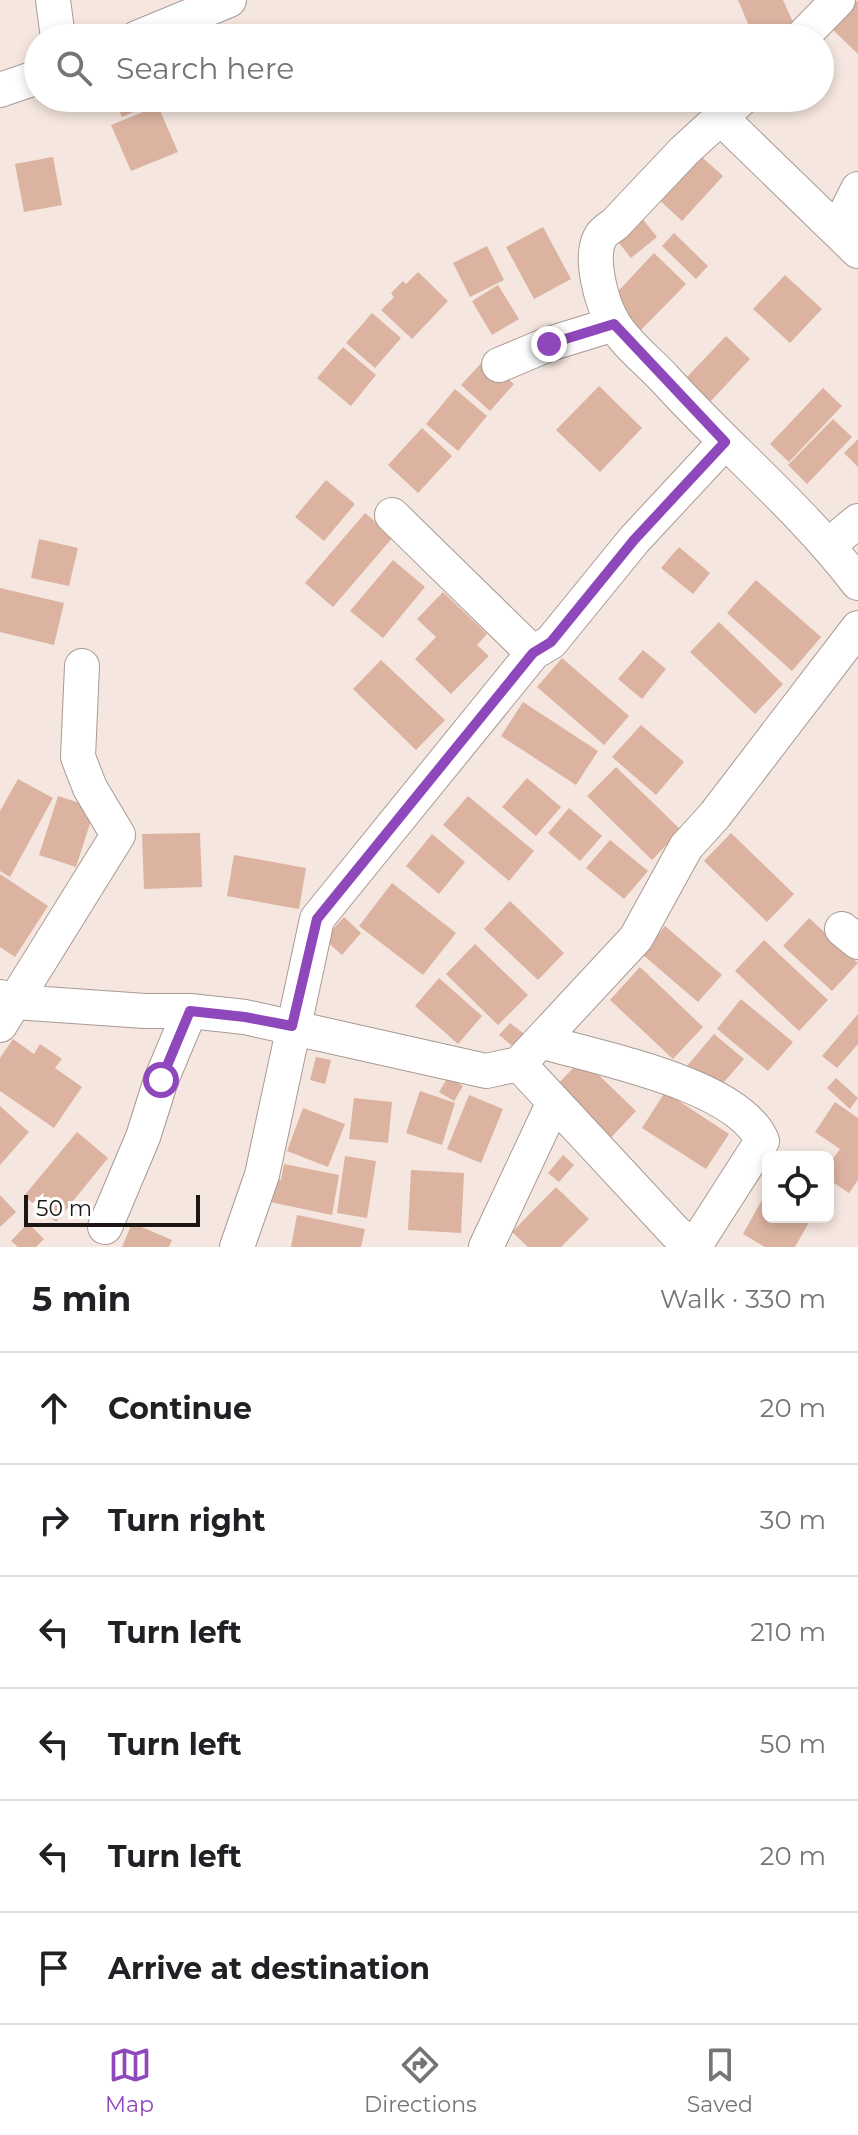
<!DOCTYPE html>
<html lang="en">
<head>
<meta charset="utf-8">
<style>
  :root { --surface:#fff; --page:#f6f6f6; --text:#202124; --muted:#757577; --line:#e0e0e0; --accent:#8f48bb }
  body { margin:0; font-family:Montserrat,sans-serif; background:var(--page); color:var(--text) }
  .controls { position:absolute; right:24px; bottom:24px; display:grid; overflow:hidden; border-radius:12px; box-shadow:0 4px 12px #0003 }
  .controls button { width:72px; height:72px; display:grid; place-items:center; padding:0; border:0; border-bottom:2px solid var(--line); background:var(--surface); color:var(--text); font:40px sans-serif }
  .scale { position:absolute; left:24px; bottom:20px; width:176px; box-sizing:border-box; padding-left:8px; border:4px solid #1c1614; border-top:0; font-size:22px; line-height:28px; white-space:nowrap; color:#1c1614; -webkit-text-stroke:6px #fff; paint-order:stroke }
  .stop { position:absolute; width:24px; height:24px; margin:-18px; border:6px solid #8f48bb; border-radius:50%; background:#fff }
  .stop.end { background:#8f48bb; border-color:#fff; box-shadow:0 2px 8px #0008 }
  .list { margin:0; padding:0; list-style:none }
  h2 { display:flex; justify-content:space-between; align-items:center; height:104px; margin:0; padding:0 32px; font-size:34px }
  h2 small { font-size:26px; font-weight:400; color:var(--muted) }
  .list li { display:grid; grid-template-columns:52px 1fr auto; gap:24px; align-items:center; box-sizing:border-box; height:112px; padding:0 32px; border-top:2px solid var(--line) }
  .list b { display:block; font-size:30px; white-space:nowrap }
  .list em { font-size:26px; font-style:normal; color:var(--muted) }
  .icon { flex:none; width:44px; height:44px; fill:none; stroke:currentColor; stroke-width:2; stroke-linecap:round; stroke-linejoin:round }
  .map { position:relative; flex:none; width:858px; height:1247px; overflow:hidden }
  .search { position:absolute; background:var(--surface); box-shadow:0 4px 12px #0003; left:24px; right:24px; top:24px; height:88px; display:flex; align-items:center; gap:20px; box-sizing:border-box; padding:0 28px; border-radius:44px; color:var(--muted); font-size:30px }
  .sheet { height:776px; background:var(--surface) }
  nav { display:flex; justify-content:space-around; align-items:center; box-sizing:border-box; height:112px; border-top:2px solid var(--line); background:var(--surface); font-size:22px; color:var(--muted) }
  nav a { display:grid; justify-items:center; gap:4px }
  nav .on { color:var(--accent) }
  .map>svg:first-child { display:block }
  .building { fill:#dbb3a0 }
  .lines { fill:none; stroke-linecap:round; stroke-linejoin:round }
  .minor-casing { stroke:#a89a94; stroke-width:36 }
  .minor { stroke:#fff; stroke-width:34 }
  .route { stroke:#8f48bb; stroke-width:10 }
</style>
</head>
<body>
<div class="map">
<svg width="858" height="1247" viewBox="0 0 858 1247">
  <rect width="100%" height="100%" fill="#f5e6df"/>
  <path class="building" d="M738,0H783L795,27L769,38H754Z
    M858,0V54L831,28Z
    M114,98H158L159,101L122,117Z
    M158,106L178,152L131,171L111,125Z
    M696,152L723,176L682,221L655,196Z
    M53,157L62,205L24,212L15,164Z
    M637,212L657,237L631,258L611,233Z
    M543,227L571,279L534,299L506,247Z
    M674,233L708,266L696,279L662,246Z
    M487,246L504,280L470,297L453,263Z
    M654,253L686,284L640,331L609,301Z
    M418,272L448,301L412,339L381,310L394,297L391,293L403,281L406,284Z
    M785,275L822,309L790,343L753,309Z
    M498,285L519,319L492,335L472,301Z
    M372,313L401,338L375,368L346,343Z
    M726,336L750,359L710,402L685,379Z
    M343,347L376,375L351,406L317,378Z
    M485,359L514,384L490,411L461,385Z
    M599,386L642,428L600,472L556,430Z
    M823,388L842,406L789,462L770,444Z
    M455,389L487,416L458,451L426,424Z
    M833,419L852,437L807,484L788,465Z
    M422,428L452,456L418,493L388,465Z
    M858,439V467L844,453Z
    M326,480L355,504L324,541L295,517Z
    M365,513L393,537L333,607L305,583Z
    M39,539L78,548L69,586L31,578Z
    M679,547L710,573L693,594L661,568Z
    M393,560L425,587L383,638L350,611Z
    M756,580L821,637L792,671L727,613Z
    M0,588L64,603L54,645L0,632Z
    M443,592L487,634L477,645L489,656L451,694L415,659L436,637L417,619Z
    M719,622L783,684L755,714L690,652Z
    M643,650L666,669L642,699L618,679Z
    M562,658L629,716L604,745L537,687Z
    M381,660L445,720L416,750L353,689Z
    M523,702L598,751L576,785L501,736Z
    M641,725L684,762L656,795L612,757Z
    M616,767L681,830L652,860L587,796Z
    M527,778L561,807L536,836L502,807Z
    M18,779L53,798L10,877L0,871V811Z
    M58,796L95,808L76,867L39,855Z
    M468,796L534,851L509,881L443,825Z
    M569,808L602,836L580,861L548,833Z
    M200,833L202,887L144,889L142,834Z
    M731,833L794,894L767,922L704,861Z
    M432,834L465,862L439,894L406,866Z
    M610,840L648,871L624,899L586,868Z
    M234,855L306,868L299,909L227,896Z
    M0,874L48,906L15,957L0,947Z
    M392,883L456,933L423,975L359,926Z
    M510,901L564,953L538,980L484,929Z
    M344,917L361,933L342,955L324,939Z
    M809,918L858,963L832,991L783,946Z
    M665,926L722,975L698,1002L642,954Z
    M764,940L828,1000L799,1031L735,971Z
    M475,944L528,995L498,1025L446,974Z
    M640,967L703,1027L673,1059L610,1000Z
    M439,978L482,1016L458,1044L415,1006Z
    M741,999L793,1042L768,1071L717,1029Z
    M858,1014V1044L837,1068L822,1056Z
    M510,1023L527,1036L516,1049L499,1035Z
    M714,1034L744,1059L711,1097L682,1072Z
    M13,1039L34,1054L40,1044L62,1059L55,1068L82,1087L54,1128L0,1091V1058Z
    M316,1057L331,1060L325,1084L310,1080Z
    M582,1059L636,1111L604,1145L549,1093Z
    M448,1077L463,1086L454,1101L439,1092Z
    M836,1078L858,1098L850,1109L827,1088Z
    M420,1091L455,1103L442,1145L406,1133Z
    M665,1092L729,1134L706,1169L642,1128Z
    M469,1095L503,1109L481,1163L447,1149Z
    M354,1098L392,1102L388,1143L349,1139Z
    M835,1102L858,1118V1180L849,1193L828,1179V1157L832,1160L840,1149L815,1132Z
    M0,1106L29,1132L0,1165Z
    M303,1108L345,1124L328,1167L287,1151Z
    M77,1132L108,1158L56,1222L24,1196Z
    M563,1155L574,1165L559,1182L548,1173Z
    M345,1156L376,1161L367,1218L337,1213Z
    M284,1164L339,1175L332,1215L265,1201L270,1178L281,1180Z
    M411,1170L464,1173L461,1233L408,1230Z
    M556,1187L589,1219L561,1247H528L512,1232Z
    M768,1189V1217H812L795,1247H765L743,1234Z
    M0,1195L16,1212L0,1227Z
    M297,1215L365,1229L361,1247H291Z
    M28,1223L44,1239L36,1247H18L11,1241Z
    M132,1223L172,1240L169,1247H122Z"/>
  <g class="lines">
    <defs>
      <path id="minor" d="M53,0L58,38
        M137,38L229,0
        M801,38L838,0
        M0,90L38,77
        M742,98L684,151L615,224C610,228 604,231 601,236C588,256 602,305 614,324C626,344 648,361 664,378C727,448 800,507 858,583
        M722,119L858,251
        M838,229L858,189
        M499,365L549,344L614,324
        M392,515L533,653
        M829,545L858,521
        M842,929L858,942
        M0,997L15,1002L145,1011H190L245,1017L486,1071L519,1064L676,1233L695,1247
        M0,1025L118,835L90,788L78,757L82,666
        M541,1041C596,1058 739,1084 762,1141L694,1247
        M519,1064L636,938L686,847L715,815L858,628
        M105,1227L143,1137L161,1080L190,1011
        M237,1247L262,1175L317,919L533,653L551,642L634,540L725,442
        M486,1247L554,1102"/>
    </defs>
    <use href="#minor" class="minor-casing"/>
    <use href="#minor" class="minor"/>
  </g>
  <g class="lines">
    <path class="route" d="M161,1080L190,1011L245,1017L292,1026L317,919L533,653L551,642L634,540L725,442L614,324L549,344"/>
  </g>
</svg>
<div class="controls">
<button><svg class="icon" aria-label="locate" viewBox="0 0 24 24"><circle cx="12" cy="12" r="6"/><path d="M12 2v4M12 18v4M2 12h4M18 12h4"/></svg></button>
</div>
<div class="scale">50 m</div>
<div class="stop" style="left:161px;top:1080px"></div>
<div class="stop end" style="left:549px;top:344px"></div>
<div class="search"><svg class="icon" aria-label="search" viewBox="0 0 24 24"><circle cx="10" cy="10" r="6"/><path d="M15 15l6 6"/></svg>Search here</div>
</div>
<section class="sheet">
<h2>5 min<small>Walk · 330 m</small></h2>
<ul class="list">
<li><svg class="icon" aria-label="ahead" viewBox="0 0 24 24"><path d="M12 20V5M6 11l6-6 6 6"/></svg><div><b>Continue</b></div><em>20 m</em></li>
<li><svg class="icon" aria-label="right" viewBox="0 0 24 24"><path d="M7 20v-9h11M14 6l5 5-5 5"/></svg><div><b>Turn right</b></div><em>30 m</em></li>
<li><svg class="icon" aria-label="left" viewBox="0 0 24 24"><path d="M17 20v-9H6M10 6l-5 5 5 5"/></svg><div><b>Turn left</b></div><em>210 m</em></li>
<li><svg class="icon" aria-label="left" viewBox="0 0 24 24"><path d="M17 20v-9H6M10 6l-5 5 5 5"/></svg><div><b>Turn left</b></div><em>50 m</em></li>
<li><svg class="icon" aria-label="left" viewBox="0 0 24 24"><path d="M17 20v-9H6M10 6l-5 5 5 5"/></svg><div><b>Turn left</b></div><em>20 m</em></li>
<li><svg class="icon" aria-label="arrive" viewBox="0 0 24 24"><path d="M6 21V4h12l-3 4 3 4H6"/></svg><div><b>Arrive at destination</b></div></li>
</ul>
</section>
<nav>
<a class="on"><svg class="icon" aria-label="map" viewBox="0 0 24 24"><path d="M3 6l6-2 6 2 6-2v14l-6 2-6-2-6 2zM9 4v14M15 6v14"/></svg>Map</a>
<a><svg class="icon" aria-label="directions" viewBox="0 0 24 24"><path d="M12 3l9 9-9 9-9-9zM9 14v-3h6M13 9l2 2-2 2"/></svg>Directions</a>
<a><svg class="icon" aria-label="saved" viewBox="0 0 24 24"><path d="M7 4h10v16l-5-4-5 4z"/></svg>Saved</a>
</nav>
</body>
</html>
